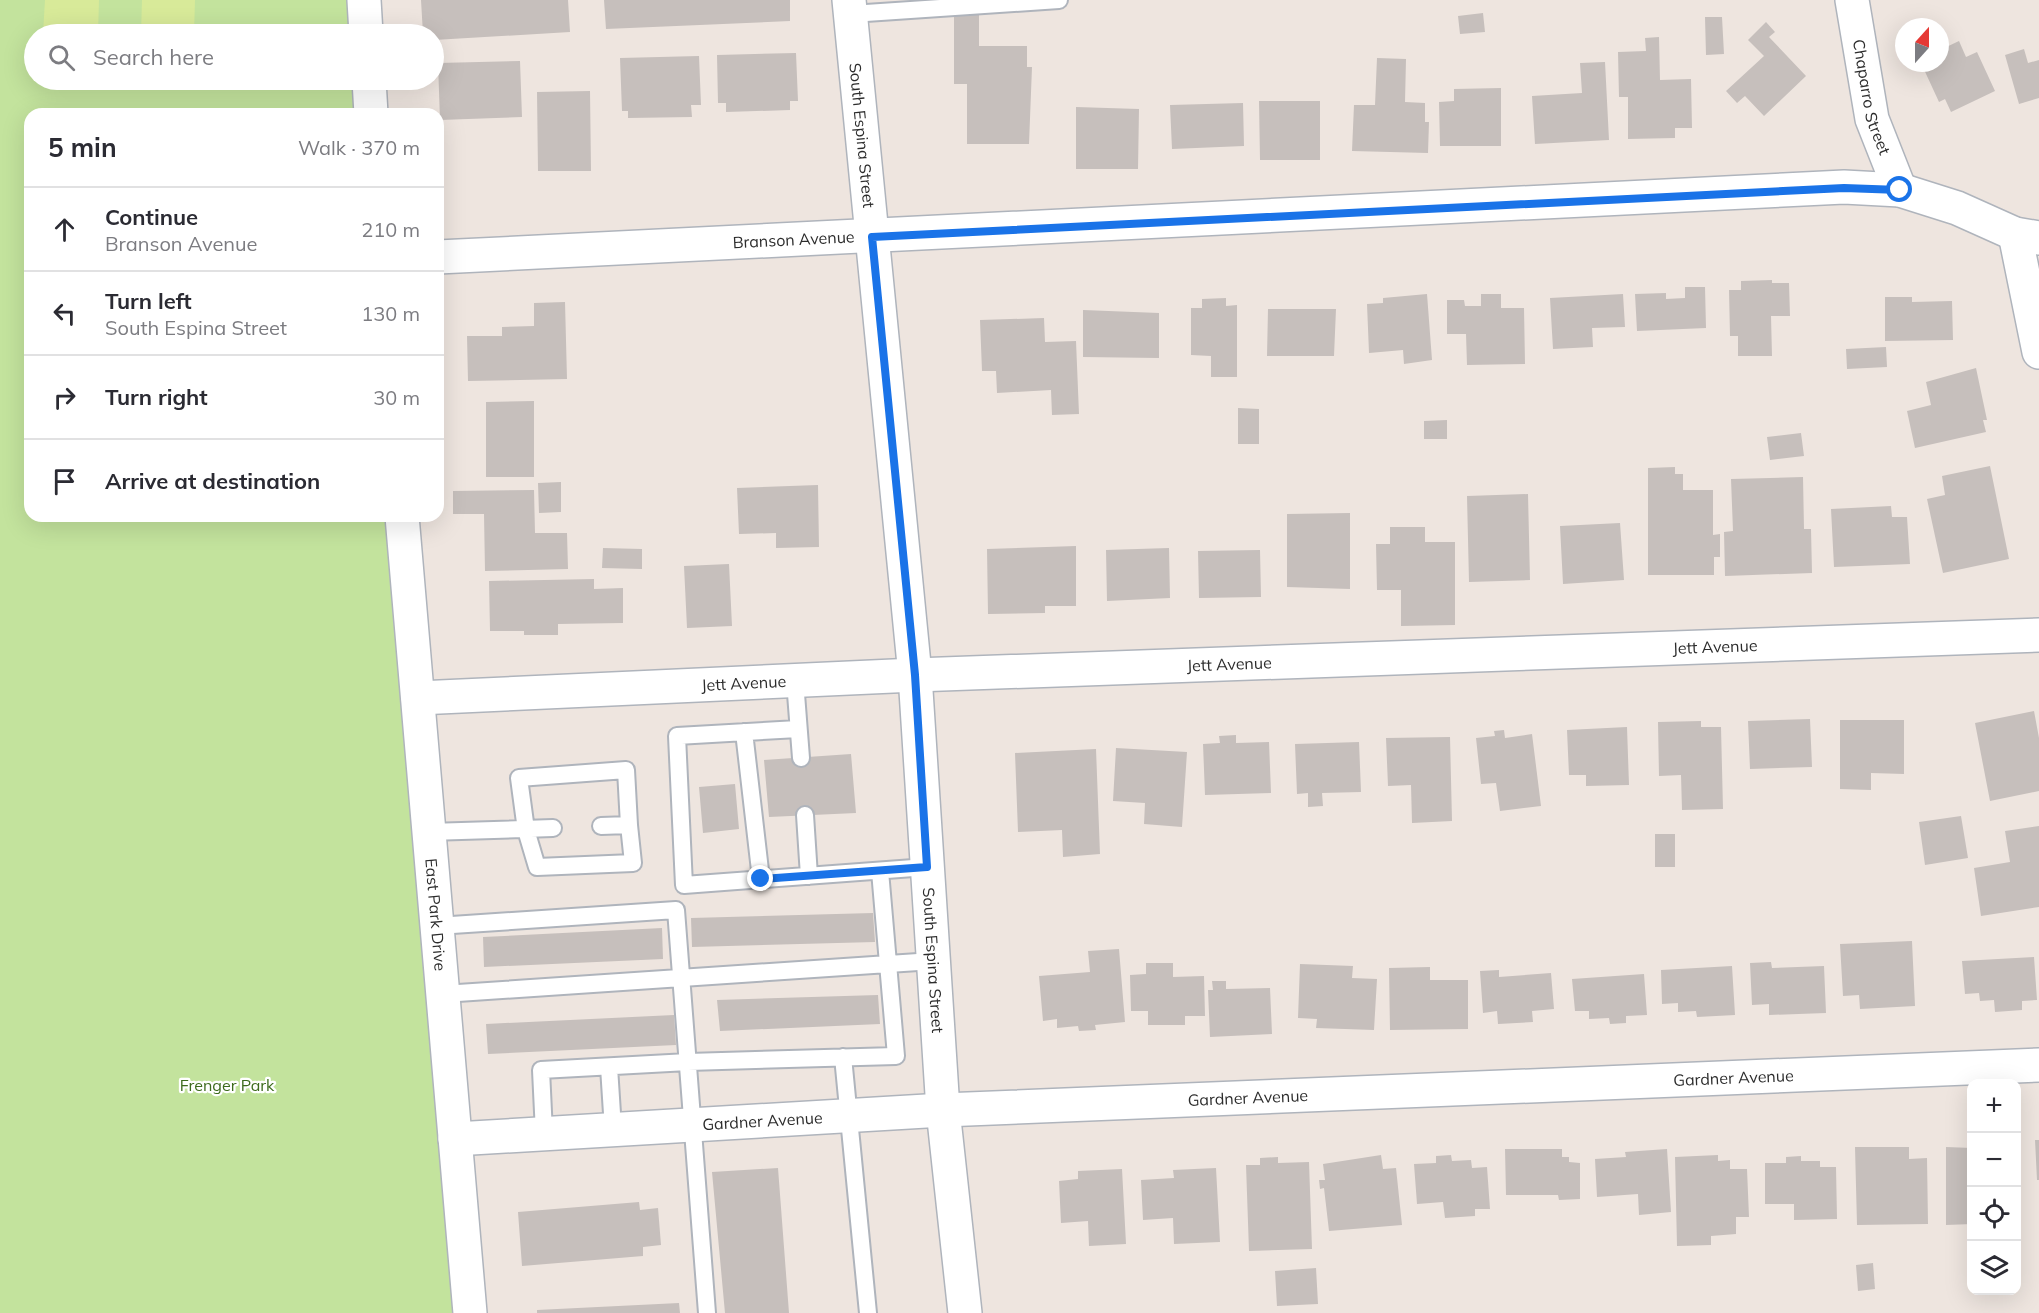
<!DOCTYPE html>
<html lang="en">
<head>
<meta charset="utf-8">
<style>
  :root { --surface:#fff; --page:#f7f7f7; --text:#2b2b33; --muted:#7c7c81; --line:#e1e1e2 }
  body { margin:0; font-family:Mulish,sans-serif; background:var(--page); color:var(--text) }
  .controls { position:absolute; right:18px; bottom:18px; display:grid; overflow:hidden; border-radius:12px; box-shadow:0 6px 24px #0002 }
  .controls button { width:54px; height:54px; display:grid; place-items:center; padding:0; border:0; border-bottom:2px solid var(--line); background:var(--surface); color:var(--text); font:30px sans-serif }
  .compass { position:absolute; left:1895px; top:18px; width:54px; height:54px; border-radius:50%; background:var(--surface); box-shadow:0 6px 24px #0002; rotate:21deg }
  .stop { position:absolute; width:18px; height:18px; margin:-14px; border:4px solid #1a73e8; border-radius:50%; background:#fff }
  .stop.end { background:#1a73e8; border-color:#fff; box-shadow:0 2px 6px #0008 }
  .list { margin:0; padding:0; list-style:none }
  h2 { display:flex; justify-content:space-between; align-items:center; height:78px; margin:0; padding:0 24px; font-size:26px }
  h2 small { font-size:20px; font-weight:400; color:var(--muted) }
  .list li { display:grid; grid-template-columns:39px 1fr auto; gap:18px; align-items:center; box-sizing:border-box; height:84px; padding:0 24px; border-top:2px solid var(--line) }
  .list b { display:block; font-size:22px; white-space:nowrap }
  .list p { margin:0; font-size:20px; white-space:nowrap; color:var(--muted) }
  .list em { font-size:20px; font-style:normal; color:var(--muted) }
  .icon { flex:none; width:33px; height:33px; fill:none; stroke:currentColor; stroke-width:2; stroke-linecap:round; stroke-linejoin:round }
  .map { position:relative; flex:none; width:2039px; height:1313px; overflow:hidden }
  .search { position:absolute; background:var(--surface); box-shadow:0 6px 24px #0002; left:24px; top:24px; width:420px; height:66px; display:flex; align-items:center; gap:15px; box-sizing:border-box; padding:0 21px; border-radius:33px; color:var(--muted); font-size:22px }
  .panel { position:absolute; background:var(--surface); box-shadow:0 6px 24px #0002; left:24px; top:108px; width:420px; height:414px; border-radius:18px }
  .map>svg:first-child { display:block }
  .green { fill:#c3e39d }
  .pitch { fill:#d8ea99 }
  .building { fill:#c6bfbc }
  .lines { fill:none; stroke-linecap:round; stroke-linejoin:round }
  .lane-casing { stroke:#afb4bc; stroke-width:20 }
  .street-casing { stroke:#afb4bc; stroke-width:36 }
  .secondary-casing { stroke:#afb4bc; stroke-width:36 }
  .lane { stroke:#fff; stroke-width:16 }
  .street { stroke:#fff; stroke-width:33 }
  .secondary { stroke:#fff; stroke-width:33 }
  .route { stroke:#1a73e8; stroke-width:8 }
  .labels { text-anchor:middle; stroke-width:4.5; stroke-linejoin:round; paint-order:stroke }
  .street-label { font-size:16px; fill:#2c2c2c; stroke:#fff }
  .park-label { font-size:16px; fill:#3c6a1c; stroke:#fff }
</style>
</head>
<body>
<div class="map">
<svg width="2039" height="1313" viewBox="0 0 2039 1313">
  <rect width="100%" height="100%" fill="#eee5df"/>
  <path class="green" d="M0,0H367L370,34H34V80H373L376,114H30V516H408L472,1313H0Z"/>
  <path class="pitch" d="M45,0H99L98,34H43Z
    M142,0H195L194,34H141Z"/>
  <path class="building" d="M421,0H568L570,32L434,40V34H423Z
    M604,0H790V21L606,29Z
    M979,8V46H1027V67H1032L1029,144H967V84H954V9Z
    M1483,13L1485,32L1460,34L1458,16Z
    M1705,17H1722L1724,54L1706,55Z
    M1766,22L1775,32L1769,37L1806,76L1764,116L1745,96L1737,103L1726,91L1764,56L1748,40Z
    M1659,37L1660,80L1691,79L1692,128H1675V138L1628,139V97H1619L1618,52L1646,51L1645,38Z
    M1959,41L1966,57L1977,52L1995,91L1951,112L1945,99L1939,102L1921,63H1940V50Z
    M2024,49L2028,63L2039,60V98L2019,104L2005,55Z
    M796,53L798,101H790V110L726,112V103H718L717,55Z
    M699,56L701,105H691L692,117L628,118V111H622L620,58Z
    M1377,58L1406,59L1405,102L1425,103V122H1429L1428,153L1352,151L1354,105H1375Z
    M520,61L522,117L440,120L438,63Z
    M1605,62L1609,140L1535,144L1532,96L1582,93L1580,63Z
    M1501,88V146H1440L1439,102L1454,101V89Z
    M590,91L591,171H538L537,92Z
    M1259,101H1320V160H1260Z
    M1243,103L1244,146L1172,149L1170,105Z
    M1076,107L1139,109L1138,169H1076Z
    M1772,280V283H1789L1790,316H1771L1772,356H1738V336H1730L1729,290H1741V281Z
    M1685,287H1705L1706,328L1637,331L1635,294L1666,293V299L1685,298Z
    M1427,294L1432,360L1404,364L1403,350L1369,353L1367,304L1383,303V298Z
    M1481,294H1501V308H1524L1525,364L1467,365L1466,334H1447V300H1464L1465,306H1481Z
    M1623,294L1625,327L1592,328L1593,347L1553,349L1550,298Z
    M1885,297H1912V302L1952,301L1953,340L1885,341Z
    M1226,298V306L1237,305V377H1211V356L1191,355V308H1202V299Z
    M565,302L567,379L468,381L467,336H502V327L534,326V303Z
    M1268,309H1336L1334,356H1267Z
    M1083,310L1159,313V358L1083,357Z
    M1044,318L1045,342L1076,341L1079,414L1052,415L1051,390L997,393L996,371H982L980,320Z
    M1886,347L1887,367L1847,369L1846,349Z
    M1976,368L1987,420H1983L1986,432L1915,448L1907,411L1931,405L1926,382Z
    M534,401V477H486V402Z
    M1238,408L1259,409V444H1238Z
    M1447,420V439H1424V421Z
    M1801,433L1804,456L1770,460L1767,437Z
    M1990,466L2009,559L1943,573L1927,499L1945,495L1942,476Z
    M1675,467V474H1683V490H1713V535L1720,534V557H1714V575H1648V468Z
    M1803,477L1804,529H1811L1812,573L1725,576L1724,532L1733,531L1731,479Z
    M561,482V512L539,513L538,483Z
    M818,485L819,547L776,548V533L739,534L737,488Z
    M534,490L535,533H567L568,569L485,571L484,514H453V491Z
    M1528,494L1530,580L1469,582L1467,496Z
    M1891,506L1892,517H1907L1910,564L1834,567L1831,509Z
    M1350,513V589L1287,587V514Z
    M1620,523L1624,580L1563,584L1560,526Z
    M1390,527H1425V542H1455V625L1401,626V590H1377L1376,544H1390Z
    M1076,546V606H1045V613L988,614L987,549Z
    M603,548L642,549V569L602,568Z
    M1169,548L1170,598L1107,601L1106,550Z
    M1260,550L1261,597L1199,598L1198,551Z
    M729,564L732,626L687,628L684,566Z
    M594,579V589L623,588V623L558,624V635H524V631H490L489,581Z
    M2034,711L2039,738V791L1990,801L1975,723Z
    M1810,719L1812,767L1750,769L1748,721Z
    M1840,720H1904V774L1871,773V790L1840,789Z
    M1701,721V727H1721L1723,809L1682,810L1681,775L1659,776L1658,722Z
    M1627,727L1629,785L1586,786V775H1569L1567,730Z
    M1504,730L1505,738L1532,734L1541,806L1500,811L1496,783L1481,784L1476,738L1495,736L1494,731Z
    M1236,735V743L1269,742L1271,793L1205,795L1203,744L1220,743L1219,736Z
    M1450,737L1452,821L1412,823L1411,785L1388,786L1386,738Z
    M1359,742L1361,792L1322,793L1323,806L1308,807V793L1297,794L1295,744Z
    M1116,748L1187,752L1182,827L1144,824L1145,803L1113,801Z
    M1096,749L1100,854L1063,857L1062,830L1018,832L1015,753Z
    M851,754L856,813L769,817L764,760Z
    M735,784L739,829L703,833L699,787Z
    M1961,816L1968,858L1925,865L1919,822Z
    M2039,826V907L1981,916L1974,868L2010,862L2005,831Z
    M1655,834H1675V867H1655Z
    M873,913L875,942L692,947L691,918Z
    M662,928L663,959L484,967L483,937Z
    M1912,941L1915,1006L1860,1009L1859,995L1843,996L1840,944Z
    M1119,949L1125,1022L1095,1025L1096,1030L1079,1031L1078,1026L1057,1028V1019L1043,1021L1039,976L1090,972L1088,951Z
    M2034,957L2037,1000L2022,1001V1010L1995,1012L1994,1000L1980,1001L1979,993L1965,994L1962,961Z
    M1771,962L1772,968L1824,966L1826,1013L1769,1015V1004L1752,1005L1750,963Z
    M1146,963H1173V977L1204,976L1205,1016H1185V1025H1148V1011H1131L1130,975L1146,974Z
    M1300,964L1353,966L1352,978L1377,979L1374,1030L1316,1028L1317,1019L1298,1018Z
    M1732,966L1735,1015L1697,1017L1696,1011L1678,1012V1003L1662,1004L1661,970Z
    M1430,967V980H1468V1029L1390,1030L1389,968Z
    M1499,970V977L1551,973L1554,1009L1532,1011L1533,1022L1498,1024L1497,1011L1483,1013L1480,971Z
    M1644,974L1647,1015L1626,1016V1023L1610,1024L1609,1018L1589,1019V1011H1575L1572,979Z
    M1212,981H1226V989L1270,988L1272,1034L1210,1037L1208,990H1213Z
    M878,995L880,1024L720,1031L717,1000Z
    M674,1015L676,1045L488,1054L486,1024Z
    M2035,1140H2039V1180H2037Z
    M1855,1147H1909V1159L1927,1158L1928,1224L1857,1225Z
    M1946,1147L1972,1148V1224L1946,1225Z
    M1505,1149H1562V1157H1569V1162L1580,1163V1199L1559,1200L1558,1195H1506Z
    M1667,1149L1671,1212L1639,1215L1638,1194L1597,1197L1595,1159L1626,1157L1625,1152Z
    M1381,1155L1383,1169L1396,1168L1402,1225L1329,1231L1324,1188L1320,1189L1319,1180H1325L1323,1164Z
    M1451,1155L1452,1161L1471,1160L1472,1168L1487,1167L1490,1209H1475V1216L1445,1218L1443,1202L1417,1204L1414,1164L1436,1163V1156Z
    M1718,1155V1161L1730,1160V1169H1747L1749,1217H1736V1234L1711,1236V1245L1677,1246L1675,1157Z
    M1801,1156V1161H1820V1167H1836L1837,1219L1794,1220V1204H1765V1163H1786V1157Z
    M1278,1157V1163L1309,1162L1312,1249L1249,1251L1246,1165H1260V1158Z
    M778,1168L789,1313H725L712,1172Z
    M1216,1168L1220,1242L1174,1244L1173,1218L1143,1220L1141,1180L1174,1178L1173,1170Z
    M1122,1169L1126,1244L1089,1246L1088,1221L1061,1223L1059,1181L1078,1179V1171Z
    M639,1202L640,1210L658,1208L661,1245L643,1247V1256L522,1266L518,1212Z
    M1873,1263L1875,1289L1858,1291L1856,1265Z
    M1316,1268L1318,1304L1277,1306L1275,1271Z
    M679,1303L680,1313H537V1310Z"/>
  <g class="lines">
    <defs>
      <path id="lane" d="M851,14L1059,0
        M795,681L801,758
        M798,729L677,736L684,885L927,867
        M744,732L761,879
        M805,815L809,876
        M601,826L629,825L626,770L519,778L526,830L537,867L633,863L629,825
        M429,832L553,828
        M437,926L676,910L707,1313
        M443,994L933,961
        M843,1057L868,1313
        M609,1067L613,1129
        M544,1133L541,1070L688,1062L896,1056L880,871"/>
      <g id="street">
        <path d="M364,0L366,34"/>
        <path id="s1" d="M1852,0L1872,119L1900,190"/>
        <path d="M369,80L371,114"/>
        <path d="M2015,234L2039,352"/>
        <path id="s2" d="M438,257L1844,187L1900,190L1957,208L2015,234L2039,238"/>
        <path id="s3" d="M402,516L470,1313"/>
        <path id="s4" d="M418,698L915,675L2039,635"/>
        <path id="s5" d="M455,1139L943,1110L2039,1065"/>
      </g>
      <g id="secondary">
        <path id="s6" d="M849,0L915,675L943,1110L965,1313"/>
      </g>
    </defs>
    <use href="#lane" class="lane-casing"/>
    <use href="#street" class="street-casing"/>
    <use href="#secondary" class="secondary-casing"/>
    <use href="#lane" class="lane"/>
    <use href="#street" class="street"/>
    <use href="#secondary" class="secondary"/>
  </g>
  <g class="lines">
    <path class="route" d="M761,879L927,867L915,675L872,237L1844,188L1900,190"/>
  </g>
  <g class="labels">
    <g class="street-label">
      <text dy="6" stroke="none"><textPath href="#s1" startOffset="99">Chaparro Street</textPath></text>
      <text dy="6" stroke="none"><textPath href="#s6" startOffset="136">South Espina Street</textPath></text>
      <text dy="6" stroke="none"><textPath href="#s2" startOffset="356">Branson Avenue</textPath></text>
      <text dy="6" stroke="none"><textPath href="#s4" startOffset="1298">Jett Avenue</textPath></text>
      <text dy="6" stroke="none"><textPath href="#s4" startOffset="812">Jett Avenue</textPath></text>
      <text dy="6" stroke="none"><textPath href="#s4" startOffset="326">Jett Avenue</textPath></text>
      <text dy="6" stroke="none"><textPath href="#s3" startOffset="400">East Park Drive</textPath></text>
      <text dy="6" stroke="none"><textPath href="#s6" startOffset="964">South Espina Street</textPath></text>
      <text dy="6" stroke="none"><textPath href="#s5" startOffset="1280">Gardner Avenue</textPath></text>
      <text dy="6" stroke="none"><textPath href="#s5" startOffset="794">Gardner Avenue</textPath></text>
      <text dy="6" stroke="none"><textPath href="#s5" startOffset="308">Gardner Avenue</textPath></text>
    </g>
    <g class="park-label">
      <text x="227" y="1091">Frenger Park</text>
    </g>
  </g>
</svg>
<div class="controls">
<button>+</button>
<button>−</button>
<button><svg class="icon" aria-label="locate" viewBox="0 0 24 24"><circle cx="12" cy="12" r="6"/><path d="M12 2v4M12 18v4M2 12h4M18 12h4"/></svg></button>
<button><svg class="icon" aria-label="layers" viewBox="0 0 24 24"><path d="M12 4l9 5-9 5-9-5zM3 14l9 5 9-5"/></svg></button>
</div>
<svg class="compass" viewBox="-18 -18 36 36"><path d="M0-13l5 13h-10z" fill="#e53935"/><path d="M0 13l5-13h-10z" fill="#7c7c81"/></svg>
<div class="stop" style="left:1900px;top:190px"></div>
<div class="stop end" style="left:761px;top:879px"></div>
<div class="search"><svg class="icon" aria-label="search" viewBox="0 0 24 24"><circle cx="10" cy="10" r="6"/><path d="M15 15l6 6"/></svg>Search here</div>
<section class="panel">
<h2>5 min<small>Walk · 370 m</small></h2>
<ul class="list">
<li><svg class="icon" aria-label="ahead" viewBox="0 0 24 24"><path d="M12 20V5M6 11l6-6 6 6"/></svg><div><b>Continue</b><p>Branson Avenue</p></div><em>210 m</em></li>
<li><svg class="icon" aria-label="left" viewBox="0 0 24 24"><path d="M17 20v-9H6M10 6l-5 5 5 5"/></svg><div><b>Turn left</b><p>South Espina Street</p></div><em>130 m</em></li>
<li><svg class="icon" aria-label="right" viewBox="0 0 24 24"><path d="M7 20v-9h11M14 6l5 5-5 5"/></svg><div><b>Turn right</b></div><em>30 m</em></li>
<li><svg class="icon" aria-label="arrive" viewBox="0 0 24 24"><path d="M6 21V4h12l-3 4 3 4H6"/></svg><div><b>Arrive at destination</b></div></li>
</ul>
</section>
</div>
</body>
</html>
